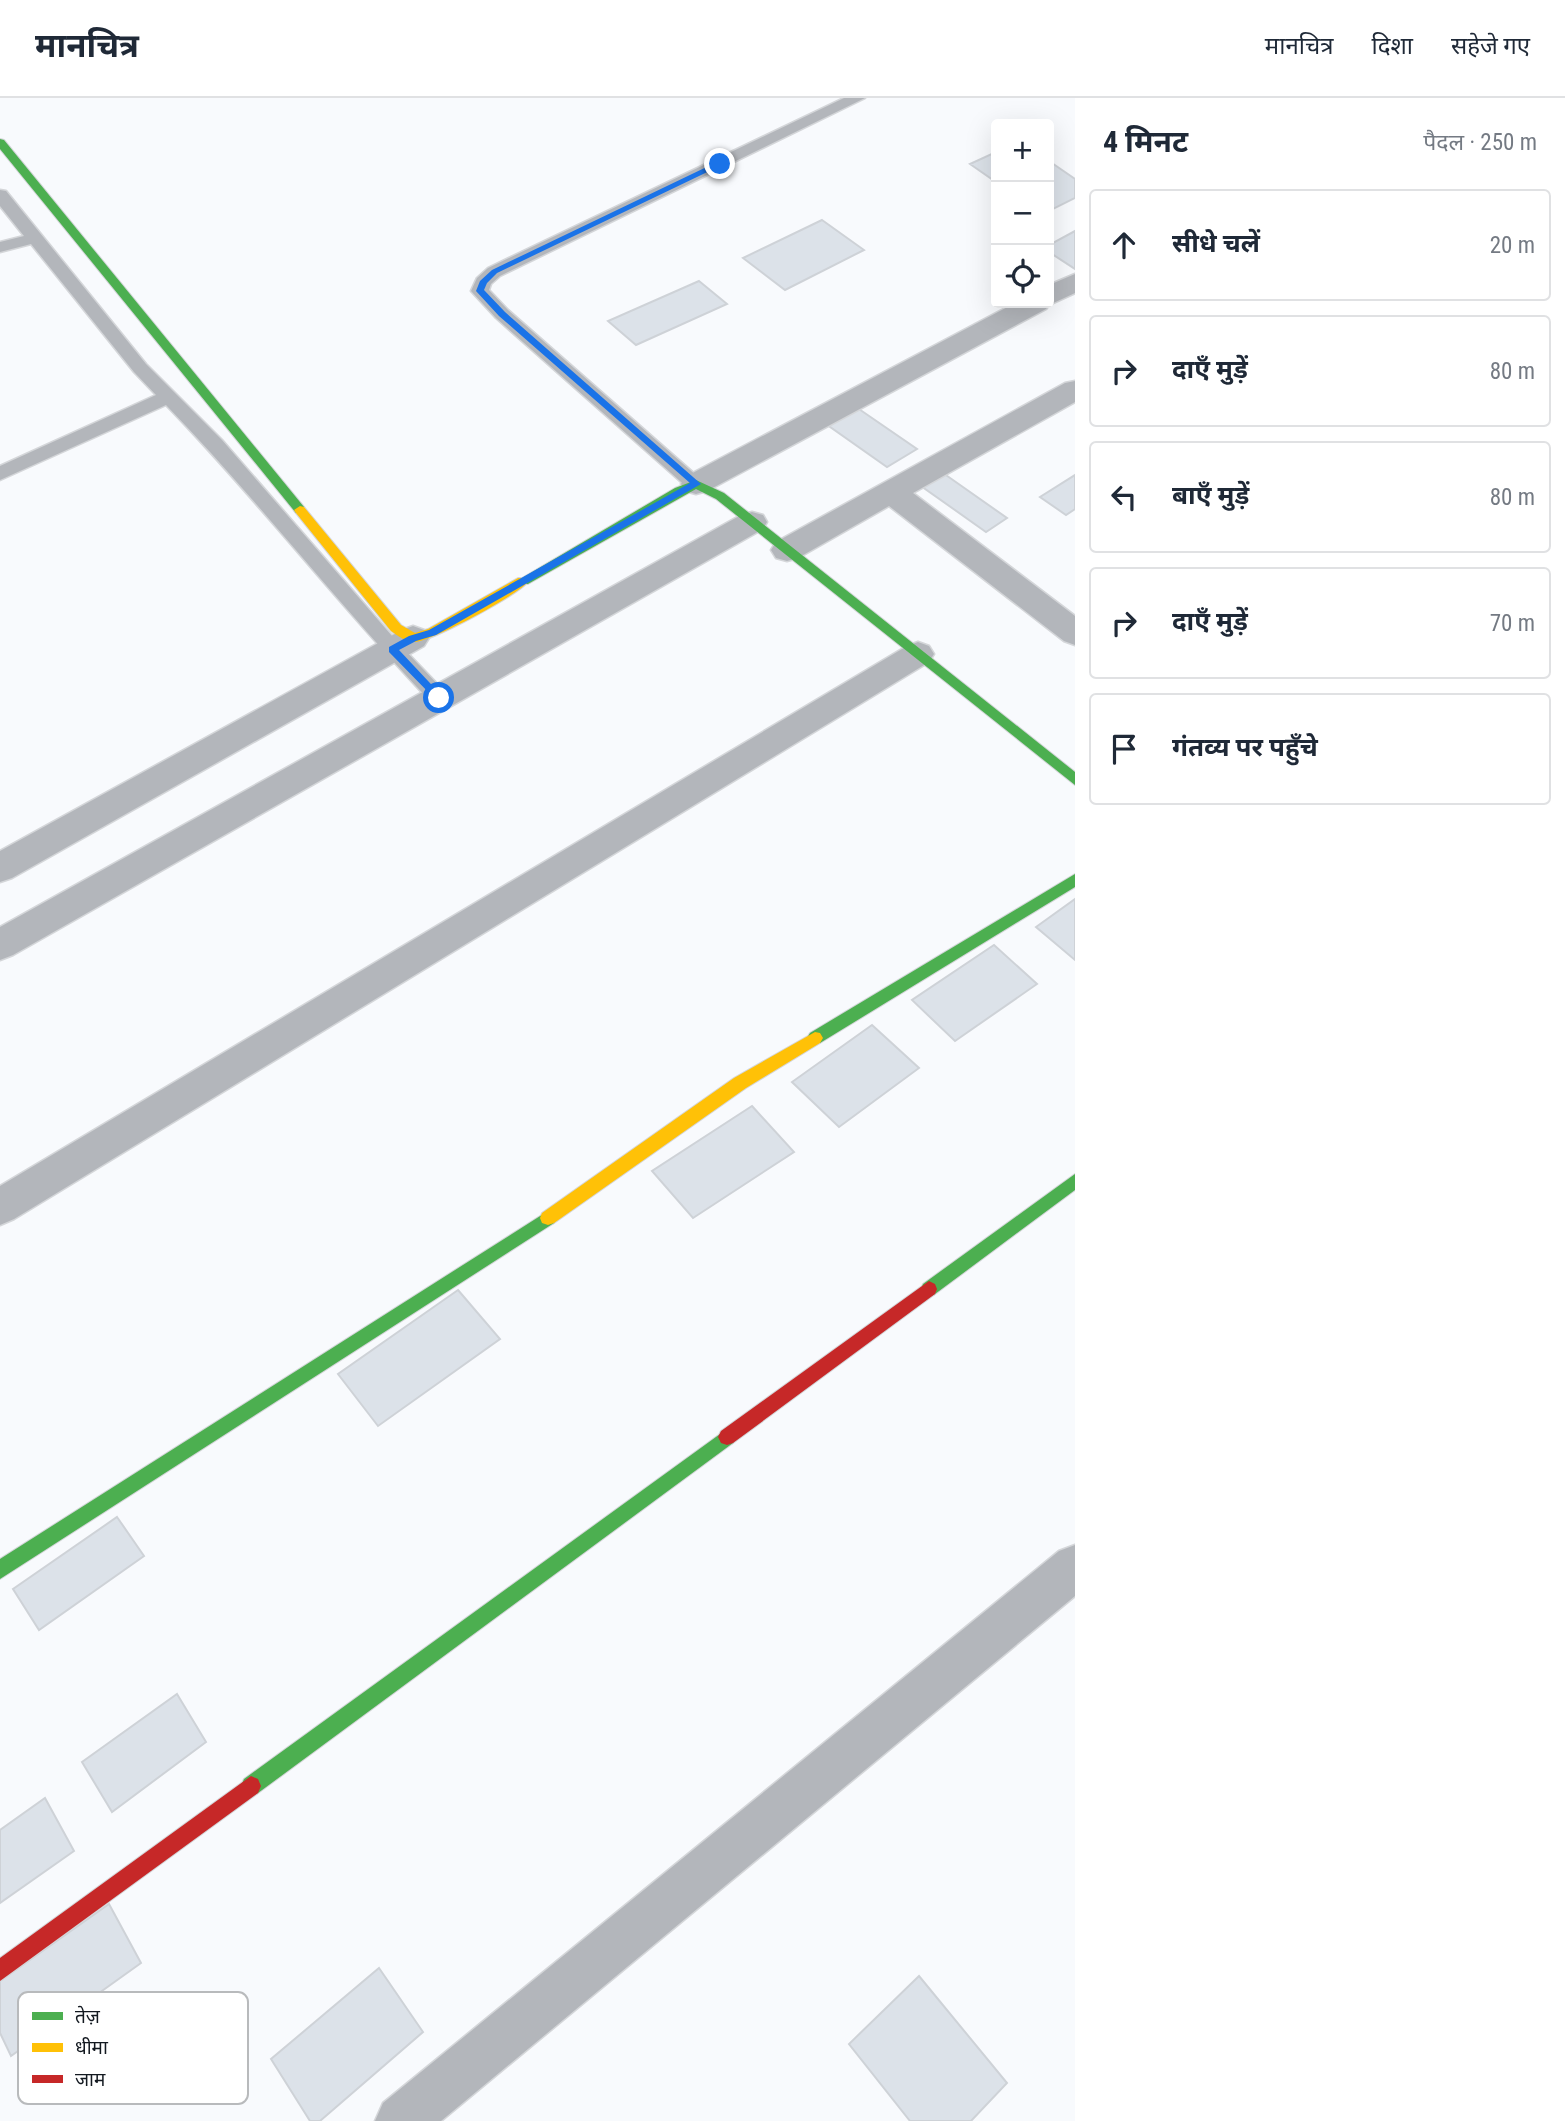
<!DOCTYPE html>
<html lang="hi">
<head>
<meta charset="utf-8">
<style>
  :root { --surface:#fff; --page:#f2f2f3; --text:#1f2937; --muted:#747a83; --line:#e0e1e3 }
  body { margin:0; font-family:"Roboto Condensed","Noto Sans Devanagari",sans-serif; background:var(--page); color:var(--text) }
  .controls { position:absolute; right:21px; top:21px; display:grid; overflow:hidden; border-radius:7px; box-shadow:0 7px 28px #0002 }
  .controls button { width:63px; height:63px; display:grid; place-items:center; padding:0; border:0; border-bottom:2px solid var(--line); background:var(--surface); color:var(--text); font:35px sans-serif }
  .stop { position:absolute; width:21px; height:21px; margin:-16px; border:5px solid #1a73e8; border-radius:50%; background:#fff }
  .stop.end { background:#1a73e8; border-color:#fff; box-shadow:0 2px 7px #0008 }
  .list { margin:0; padding:0; list-style:none }
  h2 { display:flex; justify-content:space-between; align-items:center; height:91px; margin:0; padding:0 28px; font-size:30px }
  h2 small { font-size:23px; font-weight:400; color:var(--muted) }
  .list li { display:grid; grid-template-columns:46px 1fr auto; gap:21px; align-items:center; box-sizing:border-box; height:112px; margin:0 14px 14px; padding:0 14px; border:2px solid var(--line); border-radius:7px }
  .list b { display:block; font-size:26px; white-space:nowrap }
  .list em { font-size:23px; font-style:normal; color:var(--muted) }
  .icon { flex:none; width:38px; height:38px; fill:none; stroke:currentColor; stroke-width:2; stroke-linecap:round; stroke-linejoin:round }
  .map { position:relative; flex:none; width:1075px; height:2023px; overflow:hidden }
  header { display:flex; align-items:center; gap:42px; box-sizing:border-box; height:98px; padding:0 35px; background:var(--surface); border-bottom:2px solid var(--line) }
  header strong { font-size:33px }
  nav { display:flex; gap:38px; margin-inline-start:auto; font-size:24px }
  main { display:flex }
  aside { flex:1; background:var(--surface) }
  .map>svg:first-child { display:block }
  .building { fill:#dce2e9; stroke:#ced2d7; stroke-width:2 }
  .lines { fill:none; stroke-linecap:round; stroke-linejoin:round }
  .lane-casing { stroke:#d4d6d9; stroke-width:3 }
  .street-casing { stroke:#d4d6d9; stroke-width:3 }
  .fast-casing { stroke:#d4d6d9; stroke-width:2 }
  .slow-casing { stroke:#d4d6d9; stroke-width:2 }
  .jam-casing { stroke:#d4d6d9; stroke-width:2 }
  .lane { fill:#b3b6bb; fill-rule:evenodd }
  .street { fill:#b3b6bb; fill-rule:evenodd }
  .fast { fill:#4caf50; fill-rule:evenodd }
  .slow { fill:#ffc107; fill-rule:evenodd }
  .jam { fill:#c62828; fill-rule:evenodd }
  .route { fill:#1a73e8 }
  .key { fill:#fff; stroke:#b8babc; stroke-width:2 }
  .key-label { font-size:19px; fill:#131920 }
</style>
</head>
<body>
<header>
<strong>मानचित्र</strong>
<nav><a>मानचित्र</a><a>दिशा</a><a>सहेजे गए</a></nav>
</header>
<main>
<div class="map">
<svg width="1075" height="2023" viewBox="0 0 1075 2023">
  <rect width="100%" height="100%" fill="#f8fafd"/>
  <path class="building" d="M996,54V84L970,66Z
    M1049,63L1075,81V100L1049,113Z
    M822,122L864,152L785,192L743,160Z
    M1075,133V171L1049,154V147Z
    M699,183L727,206L636,247L608,223Z
    M856,309L917,351L887,369L826,326Z
    M943,375L1007,420L986,434L921,388Z
    M1075,377V411L1066,417L1040,399Z
    M1075,801V862L1036,829Z
    M994,847L1037,886L955,943L912,902Z
    M872,927L919,970L839,1029L792,984Z
    M752,1008L794,1054L693,1120L652,1073Z
    M458,1192L500,1241L378,1328L338,1276Z
    M117,1419L144,1458L39,1532L13,1491Z
    M177,1596L206,1644L112,1714L82,1664Z
    M45,1700L74,1753L0,1805V1732Z
    M109,1806L141,1865L11,1958L0,1935V1883Z
    M379,1870L423,1934L320,2023H310L271,1961Z
    M919,1878L1007,1985L971,2023H910L849,1946Z"/>
  <g class="lines">
    <defs>
      <path id="lane" d="M844,0H865L500,178L491,186L489,192L508,212L706,386L703,391H689L496,220L471,193L477,180L488,170Z
        M0,92L6,93L146,266L222,342L399,546L446,595L450,600L446,605L439,608L432,605C340,509 259,403 166,307L0,382V368L156,297L134,274L31,146L0,154V144L24,138L0,108Z"/>
      <path id="street" d="M1075,176V195L1049,207L1046,211L707,393L696,396L685,393L681,386L685,379L1015,205H1049V187Z
        M1075,283V304L913,395L1075,518V547L1064,543L889,408L798,460L787,463L776,460L771,452L776,444L1065,285Z
        M752,414L763,417L767,424L763,431L13,857L0,862V829L741,417Z
        M413,528L424,532L429,540L424,548L12,780L0,784V753L402,532Z
        M918,544L929,548L934,556L929,564L14,1121L0,1127V1088L907,548Z
        M1075,1447V1498L441,2023H375L383,2005L1059,1453Z"/>
      <path id="fast" d="M0,41L4,42L304,409V415H296L0,51Z
        M696,382L724,395L1075,674V687L716,401L696,391L528,486H518L517,483L675,390Z
        M1075,776V789L820,945H810L807,940L810,935Z
        M1075,1076V1092L935,1196L929,1199L923,1196L921,1191L923,1186Z
        M548,1113L554,1115L556,1120L554,1125L0,1481V1461Z
        M727,1331L733,1333L736,1339L733,1345L258,1695L251,1698L244,1695L241,1688L244,1681Z"/>
      <path id="slow" d="M300,408L304,409L401,527L415,535L428,531L518,480H528L529,483C518,497 434,542 415,544C407,545 398,538 391,533L296,415L294,412Z
        M815,934L820,935L823,940L820,945L746,990L554,1125L548,1127L542,1125L540,1120L542,1115L734,980Z"/>
      <path id="jam" d="M929,1183L935,1186L937,1191L935,1196L733,1345L727,1347L721,1345L718,1339L721,1333Z
        M251,1678L258,1681L261,1688L258,1695L0,1883V1860Z"/>
    </defs>
    <use href="#lane" class="lane-casing"/>
    <use href="#street" class="street-casing"/>
    <use href="#fast" class="fast-casing"/>
    <use href="#slow" class="slow-casing"/>
    <use href="#jam" class="jam-casing"/>
    <use href="#lane" class="lane"/>
    <use href="#street" class="street"/>
    <use href="#fast" class="fast"/>
    <use href="#slow" class="slow"/>
    <use href="#jam" class="jam"/>
  </g>
  <path class="route" d="M717,64L724,66L497,175L487,185L484,192L505,214L701,386L436,537L416,543L399,552L444,600L436,602L389,554V549L409,538L429,532L690,385L499,218L476,193L480,183L492,172Z"/>
  <rect x="18" y="1894" width="230" height="112" rx="10" class="key"/>
  <rect x="32" y="1914" width="31" height="8" fill="#4caf50"/>
  <rect x="32" y="1945" width="31" height="9" fill="#ffc107"/>
  <rect x="32" y="1977" width="31" height="8" fill="#c62828"/>
  <g class="key-label">
    <text x="75" y="1925">तेज़</text>
    <text x="75" y="1956">धीमा</text>
    <text x="75" y="1988">जाम</text>
  </g>
</svg>
<div class="controls">
<button>+</button>
<button>−</button>
<button><svg class="icon" aria-label="locate" viewBox="0 0 24 24"><circle cx="12" cy="12" r="6"/><path d="M12 2v4M12 18v4M2 12h4M18 12h4"/></svg></button>
</div>
<div class="stop" style="left:439px;top:600px"></div>
<div class="stop end" style="left:720px;top:66px"></div>
</div>
<aside>
<h2>4 मिनट<small>पैदल · 250 m</small></h2>
<ul class="list">
<li><svg class="icon" aria-label="ahead" viewBox="0 0 24 24"><path d="M12 20V5M6 11l6-6 6 6"/></svg><div><b>सीधे चलें</b></div><em>20 m</em></li>
<li><svg class="icon" aria-label="right" viewBox="0 0 24 24"><path d="M7 20v-9h11M14 6l5 5-5 5"/></svg><div><b>दाएँ मुड़ें</b></div><em>80 m</em></li>
<li><svg class="icon" aria-label="left" viewBox="0 0 24 24"><path d="M17 20v-9H6M10 6l-5 5 5 5"/></svg><div><b>बाएँ मुड़ें</b></div><em>80 m</em></li>
<li><svg class="icon" aria-label="right" viewBox="0 0 24 24"><path d="M7 20v-9h11M14 6l5 5-5 5"/></svg><div><b>दाएँ मुड़ें</b></div><em>70 m</em></li>
<li><svg class="icon" aria-label="arrive" viewBox="0 0 24 24"><path d="M6 21V4h12l-3 4 3 4H6"/></svg><div><b>गंतव्य पर पहुँचे</b></div></li>
</ul>
</aside>
</main>
</body>
</html>
